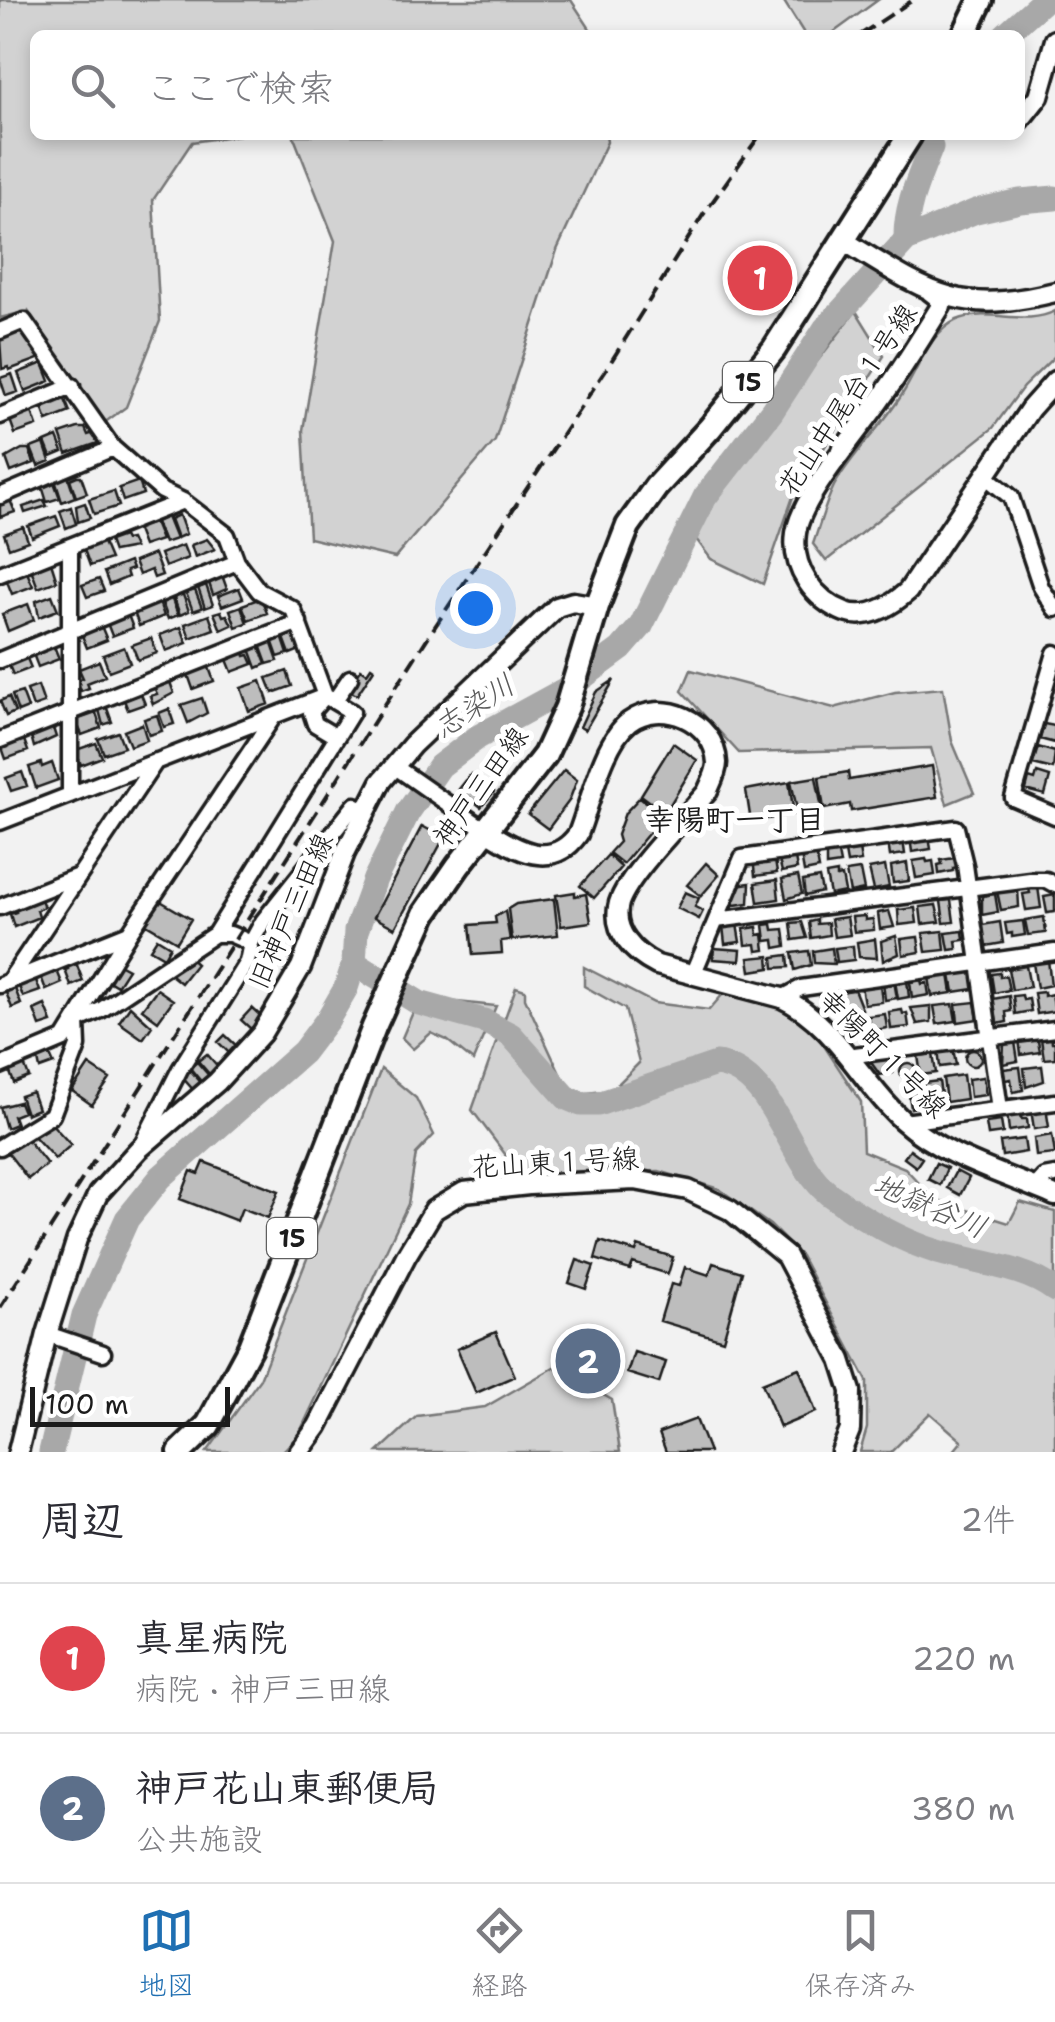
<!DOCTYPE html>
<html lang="ja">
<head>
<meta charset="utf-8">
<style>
  :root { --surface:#fff; --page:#f7f7f7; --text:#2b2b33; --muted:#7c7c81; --line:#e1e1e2; --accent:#1f6fb2 }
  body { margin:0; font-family:"Shantell Sans","Klee One",sans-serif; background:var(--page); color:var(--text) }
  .scale { position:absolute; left:30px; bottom:25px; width:200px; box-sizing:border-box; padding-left:10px; border:5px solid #1c1c1c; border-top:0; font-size:28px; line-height:35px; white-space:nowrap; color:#1c1c1c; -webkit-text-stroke:8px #fff; paint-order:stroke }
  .you { position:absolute; left:475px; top:608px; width:35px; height:35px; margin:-25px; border:8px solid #fff; border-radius:50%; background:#1a73e8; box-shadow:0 0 0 15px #1a73e833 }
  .badge { display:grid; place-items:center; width:65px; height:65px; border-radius:50%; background:var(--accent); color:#fff; font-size:32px; font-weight:700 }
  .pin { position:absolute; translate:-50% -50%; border:5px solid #fff; box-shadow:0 2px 10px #0006 }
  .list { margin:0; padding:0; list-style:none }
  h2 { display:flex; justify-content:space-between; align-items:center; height:130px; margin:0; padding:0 40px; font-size:42px }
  h2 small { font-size:32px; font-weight:400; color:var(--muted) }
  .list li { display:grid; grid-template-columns:65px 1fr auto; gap:30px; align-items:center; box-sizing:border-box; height:150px; padding:0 40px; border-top:2px solid var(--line) }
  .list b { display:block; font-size:38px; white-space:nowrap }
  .list p { margin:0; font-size:32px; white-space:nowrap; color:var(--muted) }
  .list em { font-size:32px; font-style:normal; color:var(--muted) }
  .icon { flex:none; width:55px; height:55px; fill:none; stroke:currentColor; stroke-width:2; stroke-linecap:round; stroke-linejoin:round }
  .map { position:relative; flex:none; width:1055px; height:1452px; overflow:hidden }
  .search { position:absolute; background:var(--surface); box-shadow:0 5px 15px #0003; left:30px; right:30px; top:30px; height:110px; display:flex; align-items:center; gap:25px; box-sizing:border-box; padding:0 35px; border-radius:15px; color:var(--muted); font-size:38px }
  .sheet { height:430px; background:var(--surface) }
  nav { display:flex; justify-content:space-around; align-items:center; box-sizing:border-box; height:140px; border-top:2px solid var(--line); background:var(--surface); font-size:28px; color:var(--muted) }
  nav a { display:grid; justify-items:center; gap:5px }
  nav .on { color:var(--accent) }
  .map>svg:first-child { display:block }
  .green { fill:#d2d2d2; stroke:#777; stroke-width:2.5 }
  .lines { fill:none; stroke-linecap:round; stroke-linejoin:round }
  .river { stroke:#a8a8a8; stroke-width:25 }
  .building { fill:#bdbdbd; stroke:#1c1c1c; stroke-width:2.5 }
  .minor-casing { stroke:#1c1c1c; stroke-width:21 }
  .tertiary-casing { stroke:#1c1c1c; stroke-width:25 }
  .primary-casing { stroke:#1c1c1c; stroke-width:30 }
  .minor { stroke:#fff; stroke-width:14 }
  .tertiary { stroke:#fff; stroke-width:18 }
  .primary { stroke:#fff; stroke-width:22 }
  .rail { stroke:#1c1c1c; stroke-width:4; stroke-dasharray:15 8; stroke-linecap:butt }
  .labels { text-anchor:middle; stroke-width:10; stroke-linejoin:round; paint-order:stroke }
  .shield { fill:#fff; stroke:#606060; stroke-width:2.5 }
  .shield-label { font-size:25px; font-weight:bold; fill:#1c1c1c }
  .street-label { font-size:28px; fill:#1c1c1c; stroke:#fff }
  .water-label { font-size:30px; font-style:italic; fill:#5b5b5b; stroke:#fff }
  .neighbourhood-label { font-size:30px; font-weight:bold; fill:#1c1c1c; stroke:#fff }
</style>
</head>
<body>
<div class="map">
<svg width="1055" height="1452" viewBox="0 0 1055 1452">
  <rect width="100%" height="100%" fill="#f2f2f2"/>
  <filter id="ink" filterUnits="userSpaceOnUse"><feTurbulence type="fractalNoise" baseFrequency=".01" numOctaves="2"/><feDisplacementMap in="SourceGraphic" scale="20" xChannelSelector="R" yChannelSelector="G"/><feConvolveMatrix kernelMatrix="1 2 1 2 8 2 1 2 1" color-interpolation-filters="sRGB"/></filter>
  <g filter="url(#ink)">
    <path class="green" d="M0,0H571L594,35H35V135H240L192,142L153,200L160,321L126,407L104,423L28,311L0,318Z
      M783,0H878L830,35H805Z
      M293,135H606L607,142L557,250L495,441L395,558L309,538L303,430L335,241Z
      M856,311L884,356L794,494L763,584L711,559L693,535L747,453Z
      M1055,311V356L1023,387L993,428L826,561L813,544C820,525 825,504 834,486C852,453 883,426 903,393C918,370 930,331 957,320C987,307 1025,327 1055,311Z
      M691,670L834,708L895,692L943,688L952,741L974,793L947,804L931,748L739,753L682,691Z
      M584,967L654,1003L709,1010L723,994L763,1002L794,1013L815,1032L861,1102L863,1151L905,1168L935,1200L1009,1223L1020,1202L1055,1212V1452H953L962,1441L930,1413L891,1452H860L867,1428V1381L801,1256L770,1225L719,1189L659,1171L510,1175L505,1154L472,1110L516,987L525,990V998L562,1078L578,1094L612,1090L639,1063L625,1009L584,986Z
      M419,998L496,1006L473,1061L447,1040L431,1033L413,1049L402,1038Z
      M381,1069L416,1098L434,1135L416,1154L408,1204L299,1434L282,1452H207L260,1379Z
      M555,1367L612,1400L620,1452H378L417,1416L485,1407Z"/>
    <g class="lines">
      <path class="river" d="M1005,35L1044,0
        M906,240C905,207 919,178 931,147
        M354,963L419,1003L484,1021L511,1035L567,1098L581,1104H598L716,1064C774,1070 787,1161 829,1194C862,1218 899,1240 938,1252C976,1263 1023,1266 1055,1290
        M51,1452L84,1315L127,1219L161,1177L303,1052L328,1019L346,988L354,963L356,931L375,879L408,812L440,766L478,737L568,688L621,649L641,626L705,497L772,411L825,329L906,240L976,211L1020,201L1055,198"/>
    </g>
    <path class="building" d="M17,333L25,334L41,358L9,370L8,367L2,369L0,339Z
      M43,363L50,381L25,391L18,373Z
      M12,374L18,392L6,396L0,378Z
      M64,397L70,412L47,421L41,405Z
      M32,412L37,426L15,434L10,420Z
      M78,428H85L88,435L94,433L98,443L67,454L60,434Z
      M57,437L63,452L51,457L45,442Z
      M44,443L50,461L38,466L31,448Z
      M22,449H29L34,463L11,472L6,458Z
      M68,476L75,497L62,502L55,480Z
      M77,476H81L87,493L76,497L70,479Z
      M139,481L143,494L123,501L119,488Z
      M54,482L60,498L47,502L42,486Z
      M114,491L119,506L94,514L89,499Z
      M10,500L15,512L0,517V503Z
      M44,500L47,506L25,513L23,507Z
      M85,503L90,518L78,522L76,506Z
      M71,507L76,524L66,528L60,511Z
      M165,512L176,539L164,543L156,522L160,520L158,515Z
      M179,515L186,534L177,538L170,519Z
      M56,516L60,526L32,537L28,526Z
      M154,523L161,540L143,546L136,528Z
      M23,527L28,541L9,548L4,534Z
      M123,536L125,540L130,539L134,548L113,552L109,541Z
      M207,539L215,549L195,557L191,545Z
      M102,540L110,559L90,566L83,547Z
      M183,545L188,558L165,567L160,554Z
      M154,554L162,575L154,578L151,570L139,575L134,562Z
      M51,562L57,581L38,588L31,569Z
      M129,562L132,569L126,571L128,577L109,585L104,572Z
      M26,570L33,586L12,594L6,579Z
      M222,575L227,589L213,595L208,580Z
      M99,579L104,591L87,597L82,585Z
      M206,585L213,605L205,608L198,588Z
      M239,588L243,598L222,606L218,596Z
      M195,590L202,608L193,611L186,593Z
      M182,592L189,611L180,615L173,596Z
      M52,595L58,610L39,617L36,601Z
      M171,597L178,615L168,619L161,600Z
      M261,598L267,613L248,620L242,605Z
      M159,602L164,616L139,626L134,612Z
      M28,604L34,620L8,631L2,614Z
      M241,606L247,623L236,627L230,610Z
      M221,611L223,616L227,615L232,625L221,630L214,613Z
      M128,615L133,628L112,636L107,623Z
      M209,615L214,629L190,638L185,624Z
      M99,621L107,640L87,648L81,633Z
      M181,627L187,643L166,651L160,635Z
      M293,631L300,650L290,654L283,635Z
      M282,636L288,654L278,657L272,640Z
      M151,638L157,653L138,660L132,645Z
      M271,641L278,661L267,664L260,645Z
      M54,646L59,659L38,667L33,654Z
      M259,646L266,664L257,668L250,649Z
      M124,647L130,663L109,671L103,655Z
      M243,650L245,656L249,655L253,664L232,672L226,657Z
      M26,656L31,668L13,675L8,663Z
      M99,661L105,676L87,683L89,688L81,691L77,680L83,678L79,669Z
      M208,665L214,681L193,689L187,672Z
      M371,667L374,669L357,695L347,690L361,669L367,673Z
      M287,671L292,686L273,693L267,678Z
      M614,680L585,730L580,727L596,692Z
      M261,681L269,704L249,711L241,688Z
      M170,682L174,693L153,704L150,696L157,694L154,687Z
      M38,686L44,703L33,707L27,690Z
      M22,692L28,708L18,712L12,695Z
      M141,694L145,704L128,710L124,700Z
      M9,697L15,712L6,716L0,701Z
      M202,698L207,713L188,723L181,705Z
      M105,703L112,722L103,725L98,706Z
      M169,709L174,724L164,727L159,713Z
      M96,713L101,728L82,735L76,720Z
      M157,715L162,731L149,735L144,719Z
      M142,724L147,740L130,746L124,731Z
      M1044,724L1055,726V743L1040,739Z
      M53,728L56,737L34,747L31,736Z
      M118,732L124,747L104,754L98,739Z
      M23,737L28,751L6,759L1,745Z
      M96,743L102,757L81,765L76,750Z
      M673,743L697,760L665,813L641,795Z
      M1038,747L1055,752L1053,769L1033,764Z
      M41,763L42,767L52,763L58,780L36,788L29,767Z
      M932,766L937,797L851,811L850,804L824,809L819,777L848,772L849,780Z
      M564,770L577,780L569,801L548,829L528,814Z
      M22,772L27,786L11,791L6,778Z
      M1037,773L1050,777L1045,795L1026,790L1029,778L1035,780Z
      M471,774L494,792L481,807L459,789Z
      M816,777L822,809L798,814L791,781Z
      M789,782L794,814L751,822L746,790Z
      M640,797L663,816L623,864L609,853L619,842L617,835L625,813Z
      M422,826L444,838L395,928L374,917Z
      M910,837H929L931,849L912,852Z
      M903,840L905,854L890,856L888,842Z
      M837,849L840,864L826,866V851Z
      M859,849L861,861L847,863L845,852Z
      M816,852L819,869L804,872L801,855Z
      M794,853L797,869L782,872L779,860L783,859L782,855Z
      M608,855L621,867L594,898L580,886Z
      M774,855L777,873L755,876L753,858Z
      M955,858L957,867L953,868V871L939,874L938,865L942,864L941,860Z
      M926,859L927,862L933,861L935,875L916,878L913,861Z
      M706,863L719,875L701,896L687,885Z
      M907,863L909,881L893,883L891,866Z
      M885,866L889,887L874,890L869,869Z
      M860,870L864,890L850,893L846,872Z
      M837,873V877L842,876L845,892L830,895L826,875Z
      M798,876L802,894L786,899L782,879Z
      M819,878L822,892L805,896L803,881Z
      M777,880L779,899L758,902L755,883Z
      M750,883L749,903L734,905L732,893L737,892L736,885Z
      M1038,887L1041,908L1026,910L1023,894L1030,893L1029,889Z
      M1018,888L1019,907L1001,910L997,891Z
      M575,892V896L586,894L591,922L561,926L556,895Z
      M685,892L699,898L695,907L703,911L699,919L677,908Z
      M995,894L998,912L982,915V896Z
      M1055,895V912L1047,913L1044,897Z
      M40,897L44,907L37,910L39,917L14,927L10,914L16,912L14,907Z
      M157,899L191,919L177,942L143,922Z
      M554,899L558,935L512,940L508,909L516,904Z
      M951,900L954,922L944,923L941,901Z
      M936,905L940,922L922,924L920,907Z
      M915,908L917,923L899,925L898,910Z
      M505,911L510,940L501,941L502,953L473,955L470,925L496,923L495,917Z
      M889,911L894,927L880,929L878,913Z
      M865,916V920L873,919L874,930L854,932L852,917Z
      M847,917L850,935L834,937L831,919Z
      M1044,917L1046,933L1028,935L1025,920Z
      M817,920V924L828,923L829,935L811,938L809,922Z
      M1023,921L1025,935L1012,937V933L1007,934L1005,923Z
      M802,922L807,938L793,940L791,923Z
      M1000,922L1003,943L986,946L982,925Z
      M737,924L740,942L725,944L723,926Z
      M772,924L773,930L784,929L786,946L775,948L774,940L766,941L764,925Z
      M757,927L758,935L763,934L765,950L757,951L756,944L746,945L744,929Z
      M943,931L945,950L926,952L923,933Z
      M963,931L964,940L956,941L957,949L949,950L946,933Z
      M896,936L899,954L883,961L881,941Z
      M918,937L920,952L903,955L901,939Z
      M157,938L170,946L164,957L150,949Z
      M875,939L877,958L859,957L857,942Z
      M853,946L854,960L837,962L835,948Z
      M714,948L741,950L740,961L713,959Z
      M832,948L834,964L814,963L813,951Z
      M809,951L811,965L795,970L792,953Z
      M788,955L789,967L774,968L773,957Z
      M187,956L196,964L181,983L171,975Z
      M769,956L770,968L751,971L749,958Z
      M75,960L83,981L71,986L65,970L68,969L66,964Z
      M1048,960L1051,985L1037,988L1033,963Z
      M117,963L128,969L117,986L107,980Z
      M1026,966L1030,987L1012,990L1008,969Z
      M56,968L62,983L46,990L40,974Z
      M972,972L974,989L954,992L951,975Z
      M1000,973V977L1006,976L1009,990L994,993L991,974Z
      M949,974L952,993L932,996L929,977Z
      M34,975L40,991L23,997L17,981Z
      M907,980L909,997L898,999L895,981Z
      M921,980L922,984L927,983L929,995L912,998L910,982Z
      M894,981L897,998L885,1000L883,982Z
      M880,984L882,1002L864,1004L861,986Z
      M14,986L21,1004L12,1008L5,990Z
      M157,989L173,1000L158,1021L142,1009Z
      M854,989L862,1009L851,1010L850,1005L844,1006L841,992Z
      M1044,992V996L1052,994L1055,1011L1037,1014L1034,993Z
      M1022,995L1023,1000L1029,999L1031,1011L1015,1014L1013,996Z
      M1009,996L1011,1011L1006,1012L1007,1022L997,1024L993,999Z
      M975,1002L978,1019L958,1022L956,1004Z
      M953,1004L956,1021L937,1024L934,1006Z
      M45,1005L52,1022L40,1026L34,1010Z
      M130,1006L152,1026L143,1039L119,1022Z
      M931,1006V1022L917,1024L911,1008Z
      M252,1008L263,1018L252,1030L241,1020Z
      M902,1010L903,1014L907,1013L909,1027L891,1029L889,1012Z
      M885,1014L887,1028L870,1031L868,1016Z
      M862,1018L864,1032L853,1034L852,1027L846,1028L845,1020Z
      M225,1035L239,1048L232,1056L218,1042Z
      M1037,1036L1040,1052L1021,1055L1019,1039Z
      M1051,1037L1052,1042H1055V1058L1044,1059L1041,1039Z
      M1015,1042L1018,1061L1003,1064L1004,1044Z
      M953,1048L956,1065L940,1067L938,1050Z
      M965 1058a8 8 0 1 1 16 0a8 8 0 1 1-16 0Z
      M45,1052L46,1056L50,1055L54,1064L40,1069L37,1055Z
      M207,1054L220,1069L211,1076L198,1061Z
      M933,1054L936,1073L921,1075L918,1056Z
      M891,1058L893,1073L880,1075L870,1061Z
      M197,1062L211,1078L204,1085L190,1068Z
      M900 1071a8 8 0 1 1 16 0a8 8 0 1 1-16 0Z
      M24,1064L29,1077L14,1083L9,1070Z
      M89,1065L110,1079L92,1105L72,1091Z
      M1042,1066L1044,1081L1026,1087L1024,1068Z
      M1020,1067L1023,1090L1013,1092L1011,1079L1005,1080L1003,1069Z
      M190,1070L204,1086L196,1093L182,1077Z
      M963,1075L966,1099L946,1102L943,1078Z
      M983,1077L986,1095L970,1097L968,1079Z
      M918,1081L922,1106L911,1108L907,1083Z
      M939,1081L942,1101L926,1103L923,1083Z
      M32,1092L38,1109L26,1114L20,1096Z
      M19,1102L23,1112L13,1116L16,1124L6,1128L0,1107Z
      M1046,1108L1049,1127L1034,1129L1031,1110Z
      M1017,1111L1022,1119H1027L1028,1128L1009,1131L1007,1113Z
      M1001,1121L1003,1133L988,1135L986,1123Z
      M50,1122L71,1145L55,1159L34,1136Z
      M1052,1135L1055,1154L1036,1156L1034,1138Z
      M27,1139L47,1164L28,1179L8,1153Z
      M1024,1139L1026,1152L1002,1156L1000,1142Z
      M910,1149L922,1158L916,1167L904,1158Z
      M204,1162L279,1191L268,1218L242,1208L237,1221L180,1199L191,1171L199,1174Z
      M936,1163L947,1168L940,1185L928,1179Z
      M956,1171L969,1178L960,1195L947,1188Z
      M600,1241L636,1252L638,1246L673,1257L668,1274L633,1263L630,1270L595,1259Z
      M577,1260L594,1266L586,1289L569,1283Z
      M713,1263L742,1272L723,1340L660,1321L671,1284L679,1286L685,1267L709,1275Z
      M496,1332L515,1376L476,1393L457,1349Z
      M587,1332L611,1340L606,1358L581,1351Z
      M634,1352L666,1362L659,1383L627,1373Z
      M799,1368L816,1412L780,1427L762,1383Z
      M696,1419L709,1452H666L659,1433Z"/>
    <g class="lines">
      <defs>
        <path id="minor" d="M0,331L24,321L113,448L162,491L183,501L227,535L237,562L259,591L293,609L325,696L311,712L315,724L335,736
          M0,416L72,386
          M984,475L1011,497L1041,587L1055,609
          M0,496L113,448
          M0,574L183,501
          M1055,653L1013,798L1055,816
          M0,660L237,562
          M335,700L350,678
          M0,740L299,622
          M394,766L487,831
          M70,795V546
          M0,822L325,696L352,712L215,934
          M0,907L78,876
          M716,920L1030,880H1046L1055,885
          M693,975L742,858L956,828L965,865L1000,1109
          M9,981L156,761
          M0,985L129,933
          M782,998L801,988L1055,952
          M847,1056L1055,1029
          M0,1066L64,1039L129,933L274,716
          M904,1122L1055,1102
          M0,1147L52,1115L78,1046L77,1021L101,1010L215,934H230L251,943L263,921L355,805L365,810
          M140,1148L180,1069L247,962L251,943
          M1035,1187L1044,1177L1055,1175
          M47,1334L103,1353"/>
        <path id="tertiary" d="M1020,120L1039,96L1055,40
          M844,241C926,291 956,317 1055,292
          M930,291L939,298L941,306C922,337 903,368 882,397C860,430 801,496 796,533C791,568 814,600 845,612C868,620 891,606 908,591L1030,409L1055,381
          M487,831C517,850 552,871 578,834C590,804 603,742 629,722C661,698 715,720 717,763C717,772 711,783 707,792C685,818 629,873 619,903C611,932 635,954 657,965L782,998C835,1023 860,1081 902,1120C943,1157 1005,1174 1055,1196
          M18,1452L47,1334L77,1239L98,1194L139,1149L217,1082L262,1033L301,967L345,853L381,782L412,745L557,607L573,602L597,606
          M299,1452L318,1426L406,1256L434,1210L464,1192L529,1185L635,1180L688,1190L730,1210L786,1256L841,1360L851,1391L850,1430L841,1452"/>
        <path id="primary" d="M964,35L981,0
          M180,1452L208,1425L250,1347L374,1027L425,914L458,866L545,755L567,707L597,606L628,526L656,487L710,428L774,349L910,135"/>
      </defs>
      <use href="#minor" class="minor-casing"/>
      <use href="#tertiary" class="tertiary-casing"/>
      <use href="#primary" class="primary-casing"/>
      <use href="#minor" class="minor"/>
      <use href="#tertiary" class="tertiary"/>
      <use href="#primary" class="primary"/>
      <path class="rail" d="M860,35L913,0
        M0,1308L430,634L607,368L703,215L760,135"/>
    </g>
  </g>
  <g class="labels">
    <g class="shield">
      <rect x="723" y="362" width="50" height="40" rx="8"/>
      <rect x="267" y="1218" width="50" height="40" rx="8"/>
    </g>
    <g class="shield-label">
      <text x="748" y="391">15</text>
      <text x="292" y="1247">15</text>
    </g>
    <g class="street-label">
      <text transform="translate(847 399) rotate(-56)" y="10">花山中尾台１号線</text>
      <text transform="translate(480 786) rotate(-54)" y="10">神戸三田線</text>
      <text transform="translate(290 911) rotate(-66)" y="10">旧神戸三田線</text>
      <text transform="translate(883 1053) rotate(45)" y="10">幸陽町１号線</text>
      <text transform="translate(555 1162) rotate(-3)" y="10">花山東１号線</text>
    </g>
    <g class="water-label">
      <text transform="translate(474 706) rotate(-33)" y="10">志染川</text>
      <text transform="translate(930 1206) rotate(23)" y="10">地獄谷川</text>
    </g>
    <g class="neighbourhood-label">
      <text x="735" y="830">幸陽町一丁目</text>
    </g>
  </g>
</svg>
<div class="scale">100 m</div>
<div class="you"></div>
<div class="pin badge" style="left:760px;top:278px;background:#e0444e">1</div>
<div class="pin badge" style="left:588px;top:1361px;background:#5c6f8a">2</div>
<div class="search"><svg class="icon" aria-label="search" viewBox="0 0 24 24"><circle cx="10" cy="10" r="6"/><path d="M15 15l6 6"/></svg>ここで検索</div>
</div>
<section class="sheet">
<h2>周辺<small>2件</small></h2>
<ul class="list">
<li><span class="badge" style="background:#e0444e">1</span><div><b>真星病院</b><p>病院 · 神戸三田線</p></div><em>220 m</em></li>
<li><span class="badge" style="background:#5c6f8a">2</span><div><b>神戸花山東郵便局</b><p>公共施設</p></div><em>380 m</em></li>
</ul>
</section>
<nav>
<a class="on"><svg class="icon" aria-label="map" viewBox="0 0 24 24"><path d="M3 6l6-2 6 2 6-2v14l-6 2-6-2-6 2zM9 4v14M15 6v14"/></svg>地図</a>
<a><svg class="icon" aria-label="directions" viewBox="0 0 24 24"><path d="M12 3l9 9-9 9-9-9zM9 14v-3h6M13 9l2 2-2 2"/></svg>経路</a>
<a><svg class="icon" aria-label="saved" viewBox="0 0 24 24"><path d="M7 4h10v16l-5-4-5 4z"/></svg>保存済み</a>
</nav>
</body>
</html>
